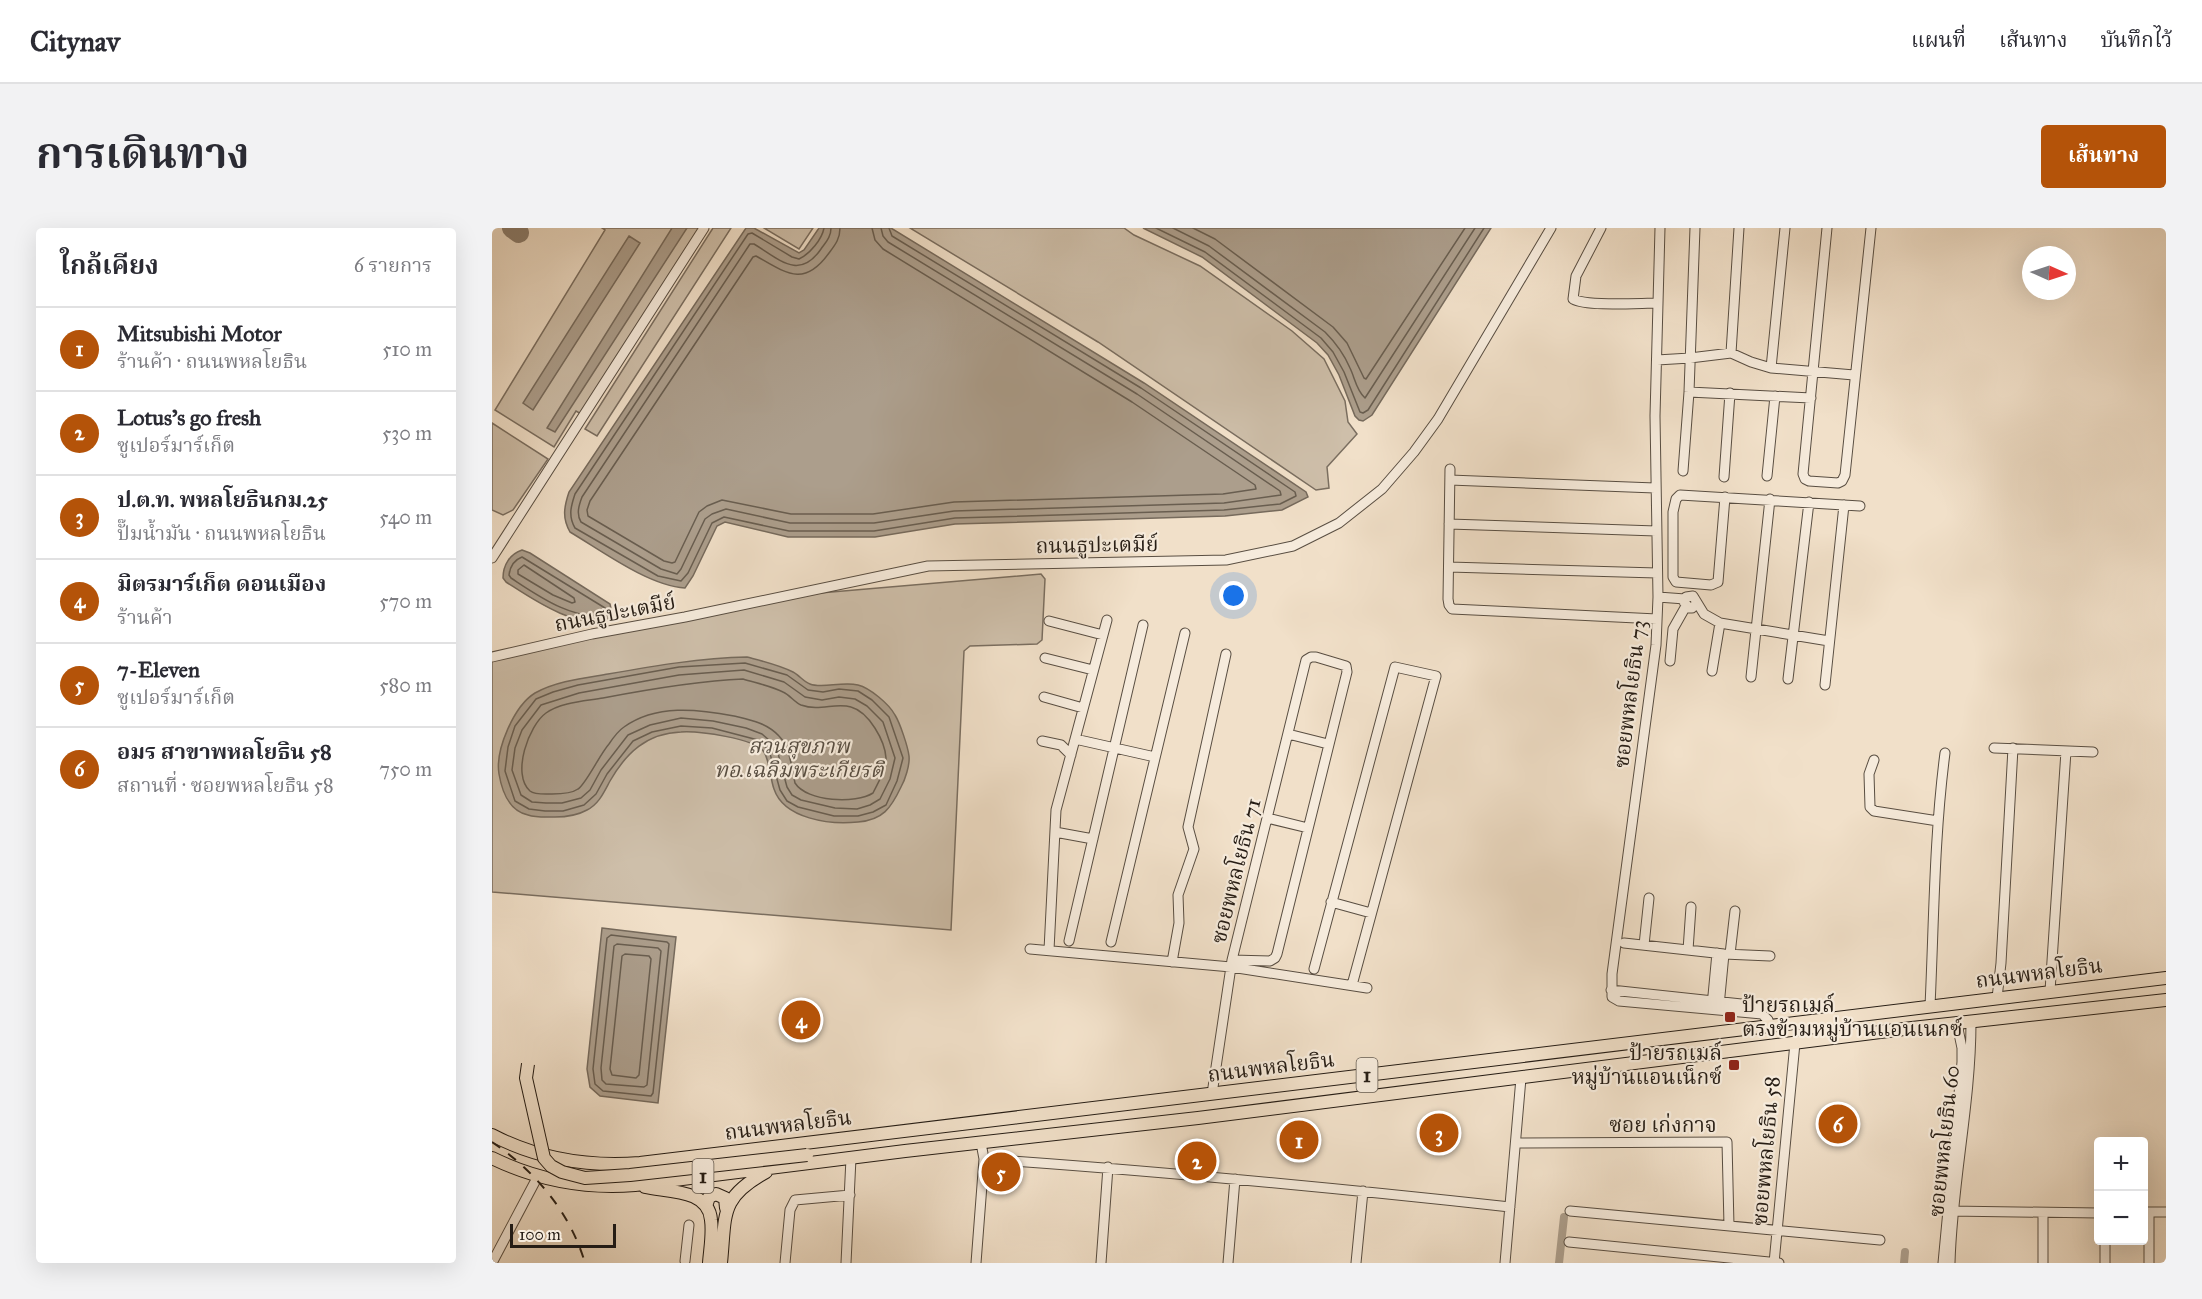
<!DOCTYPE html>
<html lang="th">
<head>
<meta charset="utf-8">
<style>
  :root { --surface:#fff; --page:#f2f2f3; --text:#2b2b33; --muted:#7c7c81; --line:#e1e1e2; --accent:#b45309 }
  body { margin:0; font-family:"IM FELL Great Primer","Noto Serif Thai",serif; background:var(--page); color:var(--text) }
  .controls { position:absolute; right:18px; bottom:18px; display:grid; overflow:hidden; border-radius:6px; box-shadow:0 6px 24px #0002 }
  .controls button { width:54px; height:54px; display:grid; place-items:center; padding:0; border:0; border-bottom:2px solid var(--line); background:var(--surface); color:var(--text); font:30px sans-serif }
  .compass { position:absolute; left:1530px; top:18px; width:54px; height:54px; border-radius:50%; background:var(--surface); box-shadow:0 6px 24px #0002; rotate:93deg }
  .scale { position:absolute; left:18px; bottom:15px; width:106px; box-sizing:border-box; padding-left:6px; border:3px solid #261d15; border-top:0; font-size:16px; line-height:21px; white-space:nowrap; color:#261d15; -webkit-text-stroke:4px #f6ebdc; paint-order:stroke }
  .you { position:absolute; left:742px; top:368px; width:21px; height:21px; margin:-15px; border:4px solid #fff; border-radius:50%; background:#1a73e8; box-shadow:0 0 0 9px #1a73e833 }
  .badge { display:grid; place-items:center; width:39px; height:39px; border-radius:50%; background:var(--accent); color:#fff; font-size:20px; font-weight:700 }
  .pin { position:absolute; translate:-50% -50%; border:3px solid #fff; box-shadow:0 2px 6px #0006 }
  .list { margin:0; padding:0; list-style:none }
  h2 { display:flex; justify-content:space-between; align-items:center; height:78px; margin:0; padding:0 24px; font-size:26px }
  h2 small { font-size:20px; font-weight:400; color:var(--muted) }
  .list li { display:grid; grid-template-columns:39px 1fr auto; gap:18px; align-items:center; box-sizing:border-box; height:84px; padding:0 24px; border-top:2px solid var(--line) }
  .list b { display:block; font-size:22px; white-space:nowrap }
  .list p { margin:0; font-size:20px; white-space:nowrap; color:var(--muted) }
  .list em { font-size:20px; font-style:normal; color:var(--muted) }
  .map { position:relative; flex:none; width:1674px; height:1035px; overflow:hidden; border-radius:6px }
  header { display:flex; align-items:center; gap:36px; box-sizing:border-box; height:84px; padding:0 30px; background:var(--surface); border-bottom:2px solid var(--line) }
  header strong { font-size:28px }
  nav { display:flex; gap:33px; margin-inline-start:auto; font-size:21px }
  .intro { display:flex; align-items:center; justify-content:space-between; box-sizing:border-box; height:144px; padding:0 36px }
  h1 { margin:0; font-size:42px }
  .button { padding:15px 27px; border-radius:6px; background:var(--accent); color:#fff; font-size:21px; font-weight:700 }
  main { display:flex; gap:36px; padding:0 36px }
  aside { flex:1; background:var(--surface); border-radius:6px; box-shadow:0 6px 24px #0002 }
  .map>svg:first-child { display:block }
  .green { fill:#cebfaa; stroke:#7a6e60; stroke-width:1.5 }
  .water { fill:#ac9e8c; stroke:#766a5c; stroke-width:1.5 }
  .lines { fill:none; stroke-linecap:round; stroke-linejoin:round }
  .shore { stroke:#695e50; stroke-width:1.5 }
  .canal { stroke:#ac9e8c; stroke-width:8 }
  .taxiway { stroke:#8c7e6f; stroke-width:20 }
  .minor-casing { stroke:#594e42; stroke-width:11 }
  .major-casing { stroke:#261d15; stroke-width:14 }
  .minor { stroke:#f6ebdc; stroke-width:9 }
  .major { stroke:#f1e0c9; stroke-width:12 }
  .rail { stroke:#261d15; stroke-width:2; stroke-dasharray:10 10; stroke-linecap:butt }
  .major-bridge-casing { stroke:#261d15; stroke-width:14; stroke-linecap:butt }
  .major-bridge { stroke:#f1e0c9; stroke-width:12 }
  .poi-dot { fill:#8f2418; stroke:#f6ebdc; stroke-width:2 }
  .labels { text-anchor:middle; stroke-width:4.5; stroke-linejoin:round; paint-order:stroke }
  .shield { fill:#f6ebdc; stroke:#645b51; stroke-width:1.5 }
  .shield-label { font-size:20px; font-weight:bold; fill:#261d15 }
  .street-label { font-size:21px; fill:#261d15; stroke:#f6ebdc }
  .park-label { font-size:21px; font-style:italic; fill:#584e42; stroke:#f6ebdc }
  .poi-label { font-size:21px; fill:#261d15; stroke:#f6ebdc; text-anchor:start }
</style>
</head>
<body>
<header>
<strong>Citynav</strong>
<nav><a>แผนที่</a><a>เส้นทาง</a><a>บันทึกไว้</a></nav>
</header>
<div class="intro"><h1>การเดินทาง</h1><a class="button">เส้นทาง</a></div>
<main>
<aside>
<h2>ใกล้เคียง<small>6 รายการ</small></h2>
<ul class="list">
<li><span class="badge">1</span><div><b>Mitsubishi Motor</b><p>ร้านค้า · ถนนพหลโยธิน</p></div><em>510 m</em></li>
<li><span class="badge">2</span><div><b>Lotus's go fresh</b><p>ซูเปอร์มาร์เก็ต</p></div><em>530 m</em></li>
<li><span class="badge">3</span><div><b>ป.ต.ท. พหลโยธินกม.25</b><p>ปั๊มน้ำมัน · ถนนพหลโยธิน</p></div><em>540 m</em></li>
<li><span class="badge">4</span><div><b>มิตรมาร์เก็ต ดอนเมือง</b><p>ร้านค้า</p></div><em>570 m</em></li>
<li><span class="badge">5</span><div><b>7-Eleven</b><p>ซูเปอร์มาร์เก็ต</p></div><em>580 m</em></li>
<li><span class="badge">6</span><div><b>อมร สาขาพหลโยธิน 58</b><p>สถานที่ · ซอยพหลโยธิน 58</p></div><em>750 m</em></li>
</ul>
</aside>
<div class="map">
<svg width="1674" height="1035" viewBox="0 0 1674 1035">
  <rect width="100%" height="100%" fill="#f1e0c9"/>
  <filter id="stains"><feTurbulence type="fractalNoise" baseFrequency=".00333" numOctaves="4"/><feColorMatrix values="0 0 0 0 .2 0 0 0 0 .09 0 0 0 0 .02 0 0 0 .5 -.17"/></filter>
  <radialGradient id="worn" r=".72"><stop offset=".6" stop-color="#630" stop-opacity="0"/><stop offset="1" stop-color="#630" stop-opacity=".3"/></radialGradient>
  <path class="green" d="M110,0H210L91,187L84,183L62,219L3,182L113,2Z
    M221,0H239L105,208L93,201Z
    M272,0H321L307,21Z
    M418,0H632L642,7L708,38L800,103L832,131L853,173L856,194L865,206L835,239L837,260L824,262L606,114Z
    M0,195L56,231L21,282L11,287L0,282Z
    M549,346L553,351L550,412L545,416L478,418L472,423L459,702L0,664V430L328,365Z"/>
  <path class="water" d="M180,0H195L63,204L55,200Z
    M254,0H262L307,25L312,22L327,0H399L652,155L814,264L816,269L790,282L733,288L463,296L383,309H296L233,294L225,298L201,348L193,360C157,358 110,323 78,304C70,290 72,279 77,264Z
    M651,0H999L880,187L871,193L867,192L863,188L847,147L836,127L825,115L710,29Z
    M137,8L148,15L41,182L31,175Z
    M30,322L38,325L118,376L120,386L118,390C87,404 39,370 14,354L11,350C11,337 18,326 30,322Z
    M255,429C270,433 287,437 301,444C307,447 312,454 318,456C330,461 350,453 366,457C378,460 397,476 403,487C408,495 416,519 417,528C418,537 413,552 409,559C399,580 391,592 366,594C338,597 292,591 282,561C278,550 278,534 272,524C263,510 206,503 189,504C155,505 134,525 118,553C112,564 107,576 95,582C86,587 73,589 63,589C55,589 45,590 36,587C18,583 10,564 7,546C3,522 22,478 43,465C64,453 92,450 116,446C162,438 208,430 255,429Z
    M110,700L184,709L166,875L108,868L98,859L95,841Z"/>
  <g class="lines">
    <path class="shore" d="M332,0C330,11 318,26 307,31L300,29L260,5L256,6L83,266C79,278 76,288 83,300L166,348L189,353L196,345L220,295L232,289L297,303H382L463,290L732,282L788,276L804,268L803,264L649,160L400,8L397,0
      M339,0C339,9 334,14 329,21C307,53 287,31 262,16H258L90,269C87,277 84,286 89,294L169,341L185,346L189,341L213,291L220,286L234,281L298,295H382L462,283L732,275L789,267L788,263L645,166L396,14L391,8L389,0
      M348,0C348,11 343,17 337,25C312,60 294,45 264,28L261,29L98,273L95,282L96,288L172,333L180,335L183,334L207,284L215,278L230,272L299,286H381L462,274L731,266L764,261L763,257L640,174L391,21L383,12L380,0
      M664,0L713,24L829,110L841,124L852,144L868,184L871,185L876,182L992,0
      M681,0L717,18L833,104C844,115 852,126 858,140C863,150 864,162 873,170L983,0
      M701,0L723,11L841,99L855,115L872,150L874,151L973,0
      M30,329L113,380L114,385C85,396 42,365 19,350L17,347C18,338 22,332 30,329Z
      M32,337L82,370L83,374L80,375L61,367L26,346V342Z
      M253,435L295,447L316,462L331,464L347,461L366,463L380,472L397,489L411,530L405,553L394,577L381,584L366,588H342L306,579L295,573L288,562L277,522L266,512L220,500L189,498L160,504L141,513L115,546L104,566L92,577L71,583H53L37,581L23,573L13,543L16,519L23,498L44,471L61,464L86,457L187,439Z
      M252,442L292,454L313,469L330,472L347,469L363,471L375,478L391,494L403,530L398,551L388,571L378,577L365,581L343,580L309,572L300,567L295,559L284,518L270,506L254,500L221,493L189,490L158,497L136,507L109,542L98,562L89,570L70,575H54L40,574L29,567L20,542L23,520L30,502L49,477L87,465L187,447Z
      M251,451C264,455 279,458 291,464C298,467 302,474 309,477C328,484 343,474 359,479C377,484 393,513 394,530C394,542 386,555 381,565C364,576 315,574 303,555C300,541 298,519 287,508C275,495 259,492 242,488C206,481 164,476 132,499C126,503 121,510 117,516C108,526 94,556 86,561C79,566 68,566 60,566C53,566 43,567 38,563C19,546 37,497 54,485C69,474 94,473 111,470C158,461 204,453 251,451Z
      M119,707L175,714L177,716L161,865L159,868L111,863L103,856L101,841L115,710Z
      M125,716L166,720L169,723L155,857L152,859L114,856L110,852L109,840L122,718Z
      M133,726L157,728L159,731L147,847L144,850L120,847L118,841L130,728Z"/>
    <path class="canal" d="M1067,1035L1072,989
      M1412,1035L1413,1024"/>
    <path class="taxiway" d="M20,0L27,5"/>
    <defs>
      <path id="minor" d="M1109,0L1084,48L1081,71C1095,79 1147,75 1166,75
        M1168,0L1163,188L1166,369L1164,417L1120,746V769L1127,773L1270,786L1276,792L1278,798
        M1335,0L1311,246L1313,251L1317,253L1346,255L1350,253L1353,247L1379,0
        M1239,125L1247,0
        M1165,132L1198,130L1239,125L1259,134L1279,140L1362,147
        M1279,140L1293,0
        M1197,164L1319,170
        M958,241L956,371L957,377L960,381L1165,391
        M1191,243L1197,164L1203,0
        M1275,248L1283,168
        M1232,249L1238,165
        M958,252L1163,260
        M1233,269L1226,354L1219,357L1184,354L1181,349V284L1184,271L1188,267L1368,278
        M957,296L1164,303
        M0,330L212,0
        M957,339L1165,345
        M1166,369L1193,371
        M1205,375L1200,380H1197L1192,374L1194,369L1201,368L1212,386L1228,395L1337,413
        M557,393L611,407
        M0,429L100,406L193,389L436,338L734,332L801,318L847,295L890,261L922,224L946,191L1059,0
        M553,430L601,442
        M1178,433L1181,401L1194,378
        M1220,443L1228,395
        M1259,449L1278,271
        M1296,451L1317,274
        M1333,457L1352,277
        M552,469L591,480
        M796,506L836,516
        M583,511L663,529
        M550,513L569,517L579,527
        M1502,520L1601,524
        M1382,532L1377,546L1378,579L1382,583L1446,593
        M775,590L816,600
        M563,604L601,611
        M839,674L879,685
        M577,713L651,397
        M619,714L693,405
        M1132,715L1232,726L1278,728
        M1152,717L1157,670
        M538,721L739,739L875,760
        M557,722L564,582L615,392
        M1196,722L1199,679
        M1238,726L1243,683
        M680,734L687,695L686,667L702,621L696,599L734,426
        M822,741L903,439L944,448L860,757
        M1119,762L1268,778L1270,779V786
        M1558,763L1574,523
        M1505,770L1509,735L1521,520
        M1220,778L1225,725
        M1227,778L1232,726
        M1438,778C1442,694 1442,609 1453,525
        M720,866L740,732L814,432L819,429H824L854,438L855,444L785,726L783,730L778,733L740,732
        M1024,915L1235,914L1237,998
        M492,931C668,943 843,960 1018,979
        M1078,983L1388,1012
        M1458,983L1606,985
        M1652,984H1674
        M1657,984V1035
        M1551,985V1035
        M1613,1012V1035
        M1077,1014L1287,1035
        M193,1033L197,997
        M0,1035L46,948
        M293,1035L298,982L303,972L358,967
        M354,1035L359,930
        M484,1035L492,931L489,915
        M609,1035L616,939
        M736,1035L743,951
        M864,1035L871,963
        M1013,1035L1029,850
        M1282,1035L1303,815
        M1451,1035L1470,834V820L1465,796
        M1458,1035C1460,955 1479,875 1479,794"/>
      <path id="major" d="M0,907C46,931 96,939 148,935L1674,750
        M0,930C45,952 93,961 143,957L413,923L706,890L1420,800L1674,772
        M153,959C175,964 217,961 219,992C221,1006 218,1021 217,1035
        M214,978L217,969L224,966L233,970L234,980
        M229,1035C234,986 227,970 274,944"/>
    </defs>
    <use href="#minor" class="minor-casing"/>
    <use href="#major" class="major-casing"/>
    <use href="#minor" class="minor"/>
    <use href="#major" class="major"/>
    <path class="rail" d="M0,914C43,943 78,984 93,1035"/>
    <defs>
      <path id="major-bridge" d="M36,836L34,850L52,930L59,938L70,944L93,950L138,947L315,927"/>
    </defs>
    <use href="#major-bridge" class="major-bridge-casing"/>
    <use href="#major-bridge" class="major-bridge"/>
  </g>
  <g class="poi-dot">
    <rect x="1232" y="783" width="12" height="12" rx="3"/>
    <rect x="1236" y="831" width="12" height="12" rx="3"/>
  </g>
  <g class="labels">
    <g class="shield">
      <rect x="864.5" y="830" width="21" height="34" rx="4.5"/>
      <rect x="200.5" y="931" width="21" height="34" rx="4.5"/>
    </g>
    <g class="shield-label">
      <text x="875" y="854">1</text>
      <text x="211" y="955">1</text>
    </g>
    <g class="street-label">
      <text transform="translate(605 317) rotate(-1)" y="7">ถนนธูปะเตมีย์</text>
      <text transform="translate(123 385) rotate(-11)" y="7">ถนนธูปะเตมีย์</text>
      <text transform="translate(1138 466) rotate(-83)" y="7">ซอยพหลโยธิน 73</text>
      <text transform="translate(744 643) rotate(-76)" y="7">ซอยพหลโยธิน 71</text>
      <text transform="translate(1547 745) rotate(-7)" y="7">ถนนพหลโยธิน</text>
      <text transform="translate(779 839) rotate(-7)" y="7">ถนนพหลโยธิน</text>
      <text transform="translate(296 897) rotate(-7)" y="7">ถนนพหลโยธิน</text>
      <text x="1171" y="904">ซอย เก่งกาจ</text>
      <text transform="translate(1452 913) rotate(-84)" y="7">ซอยพหลโยธิน 60</text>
      <text transform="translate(1274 923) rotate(-85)" y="7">ซอยพหลโยธิน 58</text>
    </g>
    <g class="park-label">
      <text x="307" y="525">สวนสุขภาพ<tspan x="307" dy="24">ทอ.เฉลิมพระเกียรติ</tspan></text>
    </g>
    <g class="poi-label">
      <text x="1250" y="784">ป้ายรถเมล์<tspan x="1250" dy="24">ตรงข้ามหมู่บ้านแอนเนกซ์</tspan></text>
      <text x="1230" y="832" text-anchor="end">ป้ายรถเมล์<tspan x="1230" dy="24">หมู่บ้านแอนเน็กซ์</tspan></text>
    </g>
  </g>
  <rect width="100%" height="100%" filter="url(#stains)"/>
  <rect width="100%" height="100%" fill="url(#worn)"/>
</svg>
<div class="controls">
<button>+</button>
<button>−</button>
</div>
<svg class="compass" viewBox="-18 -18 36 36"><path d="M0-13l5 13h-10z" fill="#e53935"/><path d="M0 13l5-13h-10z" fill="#7c7c81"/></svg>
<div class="scale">100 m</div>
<div class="you"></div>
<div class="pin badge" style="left:807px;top:912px">1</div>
<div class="pin badge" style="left:705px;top:933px">2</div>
<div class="pin badge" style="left:947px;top:905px">3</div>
<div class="pin badge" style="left:309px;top:792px">4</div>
<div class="pin badge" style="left:509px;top:944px">5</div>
<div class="pin badge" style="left:1346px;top:896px">6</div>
</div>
</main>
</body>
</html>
